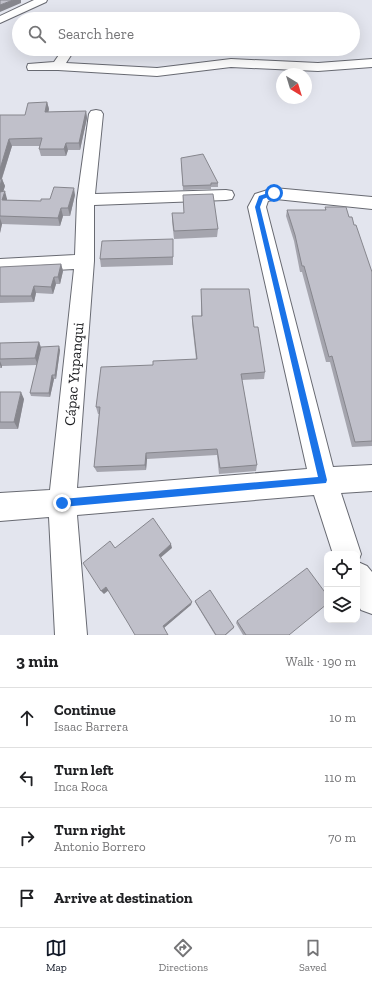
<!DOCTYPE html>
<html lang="en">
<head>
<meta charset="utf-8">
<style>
  :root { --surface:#fff; --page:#f2f2f2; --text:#202124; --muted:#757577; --line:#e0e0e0; --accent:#111827 }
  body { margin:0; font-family:"Zilla Slab",serif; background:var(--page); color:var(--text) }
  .controls { position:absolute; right:12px; bottom:12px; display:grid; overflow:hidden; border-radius:8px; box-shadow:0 4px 16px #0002 }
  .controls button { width:36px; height:36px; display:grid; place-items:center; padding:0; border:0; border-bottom:1px solid var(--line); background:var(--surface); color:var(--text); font:20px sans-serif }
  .compass { position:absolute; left:276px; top:68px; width:36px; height:36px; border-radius:50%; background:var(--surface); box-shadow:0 4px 16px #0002; rotate:142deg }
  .stop { position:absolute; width:12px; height:12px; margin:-9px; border:3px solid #1a73e8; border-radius:50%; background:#fff }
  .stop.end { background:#1a73e8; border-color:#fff; box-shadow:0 1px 4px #0008 }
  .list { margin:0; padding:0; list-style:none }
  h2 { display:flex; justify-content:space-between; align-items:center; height:52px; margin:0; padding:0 16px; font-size:17px }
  h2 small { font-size:13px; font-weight:400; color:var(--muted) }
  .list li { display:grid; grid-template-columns:26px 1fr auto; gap:12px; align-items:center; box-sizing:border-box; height:60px; padding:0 16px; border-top:1px solid var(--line) }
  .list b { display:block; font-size:15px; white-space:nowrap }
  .list p { margin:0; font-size:13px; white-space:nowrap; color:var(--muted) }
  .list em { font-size:13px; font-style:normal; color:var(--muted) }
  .icon { flex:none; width:22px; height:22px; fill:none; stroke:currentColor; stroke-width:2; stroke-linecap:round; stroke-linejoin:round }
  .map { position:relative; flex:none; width:372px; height:635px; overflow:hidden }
  .search { position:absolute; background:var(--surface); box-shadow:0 4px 16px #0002; left:12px; right:12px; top:12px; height:44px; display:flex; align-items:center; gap:10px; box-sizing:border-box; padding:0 14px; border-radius:22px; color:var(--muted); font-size:15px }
  .sheet { height:292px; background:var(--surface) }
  nav { display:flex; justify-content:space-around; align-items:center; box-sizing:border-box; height:56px; border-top:1px solid var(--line); background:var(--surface); font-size:11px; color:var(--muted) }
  nav a { display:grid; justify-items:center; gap:2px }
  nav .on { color:var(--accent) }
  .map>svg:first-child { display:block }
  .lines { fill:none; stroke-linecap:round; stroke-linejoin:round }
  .minor-casing { stroke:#686a72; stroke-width:2 }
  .minor { fill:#fff; fill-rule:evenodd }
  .wall { fill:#a5a5ae }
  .shaded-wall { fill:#86868d }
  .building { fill:#c0c0ca; stroke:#86868d }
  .route { fill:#1a73e8 }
  .labels { text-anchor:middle; stroke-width:4; stroke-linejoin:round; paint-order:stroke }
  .street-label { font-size:15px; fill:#191a1d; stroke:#fff }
</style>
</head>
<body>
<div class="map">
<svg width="372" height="635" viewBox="0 0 372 635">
  <rect width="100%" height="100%" fill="#e3e5ee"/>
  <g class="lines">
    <defs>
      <path id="minor" d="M34,0H47L46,2L0,23V16Z
        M63,49H75L66,63L157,68L231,59L318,63L372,59V67L318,71L231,67L157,76L58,70H28L27,67L28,64L54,62Z
        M96,110L101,111L103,114L95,194L226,190L232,191L234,195L232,199L226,200L94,205V261L77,488L307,469L248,207L255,194L274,188L372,197V209L276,199L268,201L266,207L333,467L372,465V491L341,493L361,554L358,562L367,566L372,572V614L361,610L357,603V554H333L314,495L77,515L87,635H55L49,517L0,521V493L50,490L74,269L0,273V259L75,255L77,200L89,114L91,111Z"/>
    </defs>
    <use href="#minor" class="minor-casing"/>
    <use href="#minor" class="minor"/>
  </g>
  <path class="wall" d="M47,102L49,109L48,112L86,111L87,118L80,150H68L66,156H41L39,149L40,146H12L2,179L5,186L3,192L7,199V200L41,201L50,199L75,195L70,216H63L60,226L2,224L0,233V115H25Z
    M181,162L218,183V187H211V189L183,190Z
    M183,195L218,229L217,237L174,239L172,221V213H184Z
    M325,207L349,217L354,225L372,272V446L352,447L330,362H326L302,272H300L294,241L286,216L287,210H325Z
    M173,239V265L101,267L100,259Z
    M61,264L63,271L60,284H56L53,294L36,293L34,302L0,303V267Z
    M201,289L254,327L265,372L264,379L242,380L257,465L256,471L219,474L217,455L147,459L146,470L97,472L94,467L99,414H98L96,407L153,365L196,359L192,323V316H201Z
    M39,342L41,347L60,350L56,379H54L50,397L31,396L30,393L37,365L2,366V368H0V343Z
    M0,392L24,399L18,429H0Z
    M195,601L234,628L226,635H215L195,602Z
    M237,621L289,635H243L236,623Z"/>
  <path class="shaded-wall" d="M13,0H21V3L0,12V5Z
    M47,102L49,109L47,119L45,112Z
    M86,111L87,118L80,150L79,143Z
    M9,139L12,146L0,184V169Z
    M66,143L68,150L66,156L64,149Z
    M2,179L5,186L1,199L0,196V186Z
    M74,188L75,195L70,216L68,208Z
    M5,191L7,199L5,207L2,200Z
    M61,208L63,216L60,226L58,218Z
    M0,218L2,224L0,233Z
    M61,264L63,271L60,284L58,277Z
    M54,277L56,284L53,294L51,287Z
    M34,286L36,293L34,302L31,296Z
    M39,342L41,348L38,365L35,358Z
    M59,346L60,350L56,379L55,375Z
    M0,361L2,366V368L0,365Z
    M52,375L54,379L50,397L49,393Z
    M21,392L24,399L18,429L14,422Z
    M146,453L147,459L146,470L145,465Z
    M171,544L172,548L159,559V555Z
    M106,587L109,590L104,594L101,591Z
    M192,602L191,605L164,628L163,626Z"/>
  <path class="building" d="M0,0H13L0,5Z
    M47,102L45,112L86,111L79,143H66L64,149H39L42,138L9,139L0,169V115H25L28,103Z
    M203,154L218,183H211V185L183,186L181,158Z
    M0,179H2L0,186Z
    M54,187L74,188L68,208H61L58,218L0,216V192L5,191L2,200L41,201V199H50Z
    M213,194L218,229L174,231L172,213H184L183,195Z
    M325,207H346L349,217H352L354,225H356L372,272V441L355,442L332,356L329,357L304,266H302L295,235L287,210H326Z
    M173,239V257L100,259L102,241Z
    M61,264L58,277H54L51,287L34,286L31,296H0V267Z
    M201,289H249L254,327H258L265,372L241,374L257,465L220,468L217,449L146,453L145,465L94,467L100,407H96L101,367L153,365V361L197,359L192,316H202Z
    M39,342L35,358L0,359V343Z
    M59,346L55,375H52L49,393H30L41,347Z
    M0,392H21L14,422H0Z
    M153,518L171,544L159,555L192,602L163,626L168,635H135L128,623L106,587L101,591L83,563L110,541L115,548Z
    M307,568L327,595V604L289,635H246L237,621Z
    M210,590L234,627L225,635H216L195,601Z"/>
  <path class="route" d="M274,191H276V194L263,199L260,207L327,480L326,483L62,507L59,506L57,503L59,500L62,499L318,477L255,207L259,196Z"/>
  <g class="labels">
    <g class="street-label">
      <text transform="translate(74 374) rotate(-85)" y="5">Cápac Yupanqui</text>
    </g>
  </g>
</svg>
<div class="controls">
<button><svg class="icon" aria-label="locate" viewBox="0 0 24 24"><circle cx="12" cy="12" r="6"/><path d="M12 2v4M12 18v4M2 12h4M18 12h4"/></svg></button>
<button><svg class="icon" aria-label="layers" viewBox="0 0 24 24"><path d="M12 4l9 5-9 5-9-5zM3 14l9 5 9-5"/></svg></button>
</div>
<svg class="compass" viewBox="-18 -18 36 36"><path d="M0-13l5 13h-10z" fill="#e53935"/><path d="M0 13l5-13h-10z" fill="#757577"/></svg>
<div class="stop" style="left:274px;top:193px"></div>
<div class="stop end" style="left:62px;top:503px"></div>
<div class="search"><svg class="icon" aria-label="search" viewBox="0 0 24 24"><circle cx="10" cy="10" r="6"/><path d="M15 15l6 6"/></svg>Search here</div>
</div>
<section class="sheet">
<h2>3 min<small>Walk · 190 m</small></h2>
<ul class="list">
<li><svg class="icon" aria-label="ahead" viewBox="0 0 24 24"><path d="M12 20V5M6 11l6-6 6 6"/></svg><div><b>Continue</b><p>Isaac Barrera</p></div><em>10 m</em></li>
<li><svg class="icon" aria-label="left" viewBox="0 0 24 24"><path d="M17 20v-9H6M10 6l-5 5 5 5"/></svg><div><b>Turn left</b><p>Inca Roca</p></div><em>110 m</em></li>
<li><svg class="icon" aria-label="right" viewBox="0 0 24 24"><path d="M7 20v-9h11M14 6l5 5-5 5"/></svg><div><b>Turn right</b><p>Antonio Borrero</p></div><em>70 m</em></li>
<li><svg class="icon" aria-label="arrive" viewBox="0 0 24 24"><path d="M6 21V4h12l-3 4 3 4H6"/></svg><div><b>Arrive at destination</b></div></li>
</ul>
</section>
<nav>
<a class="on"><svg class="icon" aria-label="map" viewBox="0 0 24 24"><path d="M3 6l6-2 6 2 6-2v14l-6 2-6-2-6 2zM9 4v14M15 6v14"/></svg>Map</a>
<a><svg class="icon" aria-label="directions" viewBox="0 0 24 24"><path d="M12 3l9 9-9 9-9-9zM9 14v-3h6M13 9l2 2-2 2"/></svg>Directions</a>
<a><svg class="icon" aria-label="saved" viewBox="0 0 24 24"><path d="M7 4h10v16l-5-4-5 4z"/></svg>Saved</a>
</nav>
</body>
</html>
